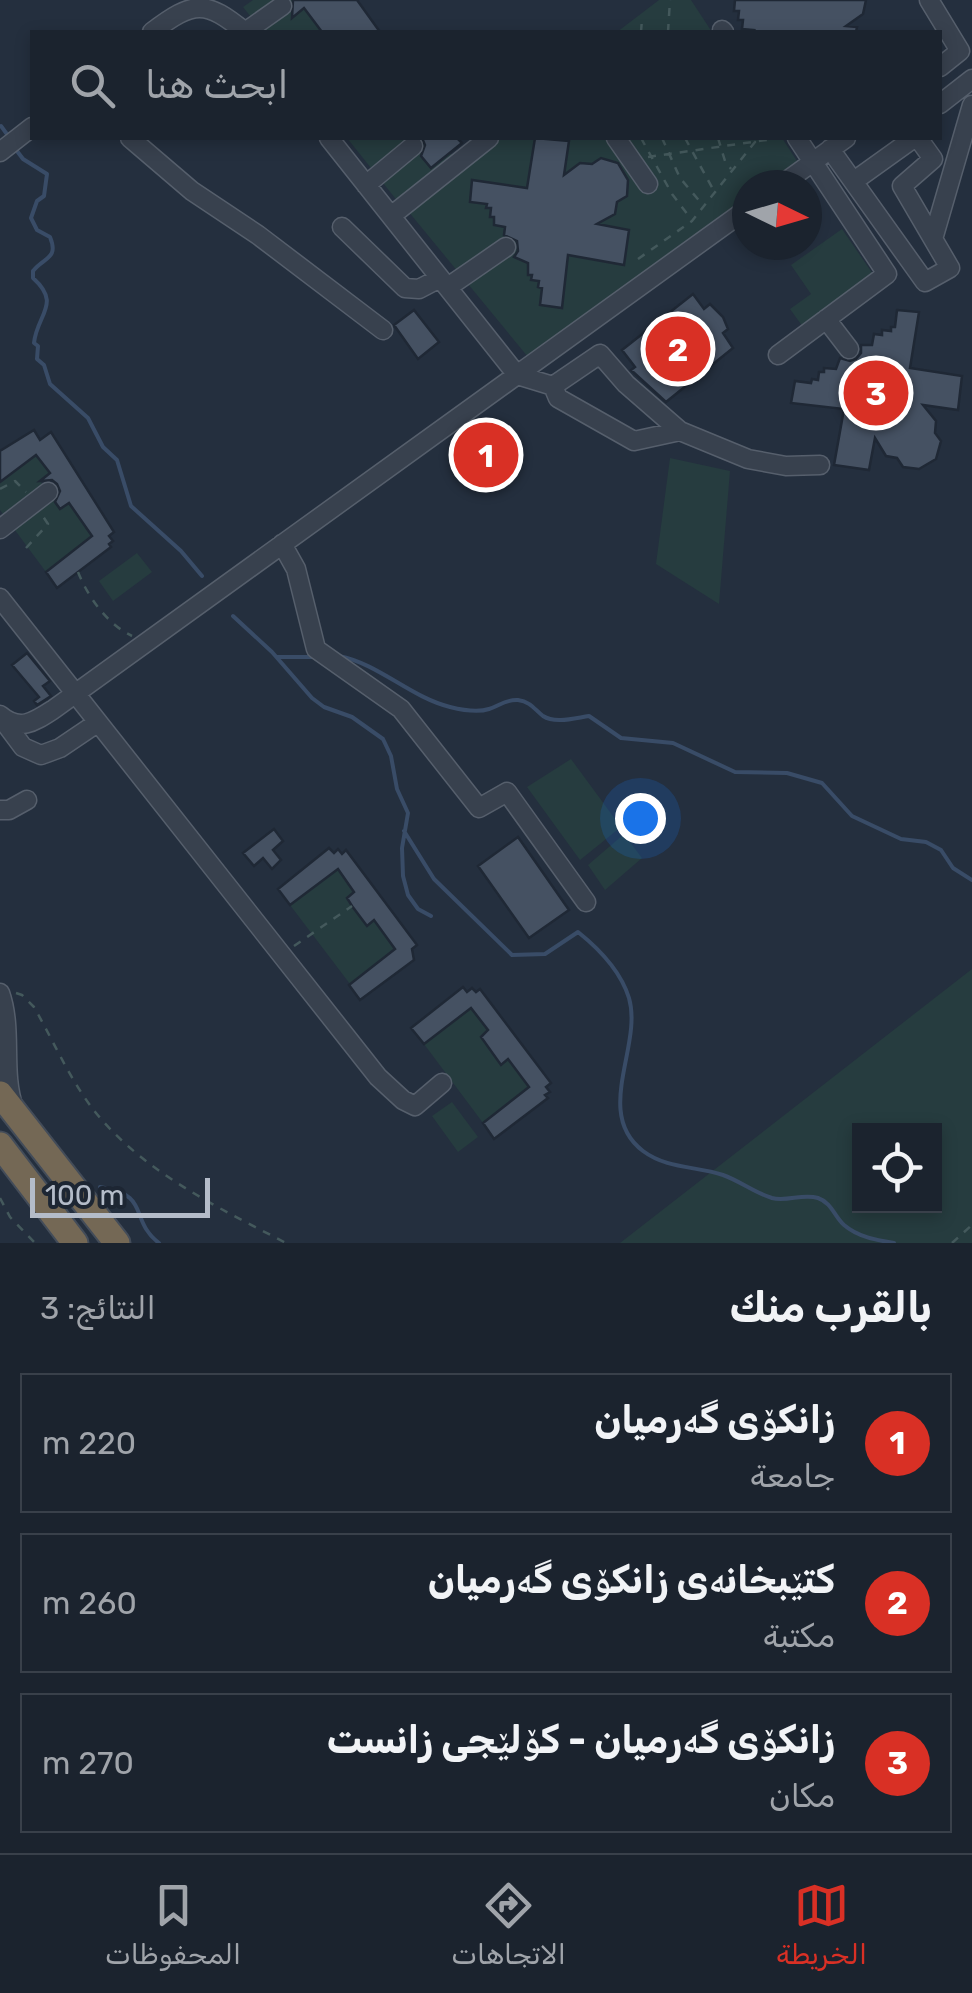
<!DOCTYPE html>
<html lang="ar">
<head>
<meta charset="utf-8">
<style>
  :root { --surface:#1b232e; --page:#282f3a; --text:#f1f3f6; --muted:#a0a4aa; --line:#39404a; --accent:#d93025 }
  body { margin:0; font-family:Rubik,"Noto Naskh Arabic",sans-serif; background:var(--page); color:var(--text); direction:rtl }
  .controls { position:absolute; right:30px; bottom:30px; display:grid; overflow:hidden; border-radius:0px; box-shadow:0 5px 15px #0003 }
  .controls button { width:90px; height:90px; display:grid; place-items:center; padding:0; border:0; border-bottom:2px solid var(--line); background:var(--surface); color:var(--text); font:50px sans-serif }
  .compass { position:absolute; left:732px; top:170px; width:90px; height:90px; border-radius:50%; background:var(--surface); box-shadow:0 5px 15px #0003; rotate:95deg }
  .scale { position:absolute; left:30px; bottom:25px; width:180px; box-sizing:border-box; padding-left:10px; border:5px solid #b4bcc9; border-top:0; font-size:28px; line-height:35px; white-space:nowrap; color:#b4bcc9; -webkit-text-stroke:8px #1d2633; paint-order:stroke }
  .you { position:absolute; left:640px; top:818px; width:35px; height:35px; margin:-25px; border:8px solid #fff; border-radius:50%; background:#1a73e8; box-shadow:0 0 0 15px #1a73e833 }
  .badge { display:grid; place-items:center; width:65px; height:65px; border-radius:50%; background:var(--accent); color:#fff; font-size:32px; font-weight:700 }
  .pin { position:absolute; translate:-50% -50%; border:5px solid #fff; box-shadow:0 2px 10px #0006 }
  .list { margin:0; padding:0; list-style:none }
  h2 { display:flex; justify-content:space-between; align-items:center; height:130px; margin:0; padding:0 40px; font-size:42px }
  h2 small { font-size:32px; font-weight:400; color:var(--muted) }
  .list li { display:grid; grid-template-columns:65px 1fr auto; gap:30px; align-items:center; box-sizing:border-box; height:140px; margin:0 20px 20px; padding:0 20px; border:2px solid var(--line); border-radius:0px }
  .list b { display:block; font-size:38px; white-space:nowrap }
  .list p { margin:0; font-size:32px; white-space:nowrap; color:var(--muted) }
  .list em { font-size:32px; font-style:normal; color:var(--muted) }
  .icon { flex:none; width:55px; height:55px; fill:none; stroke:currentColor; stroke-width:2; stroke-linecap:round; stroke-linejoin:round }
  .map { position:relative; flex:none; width:972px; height:1243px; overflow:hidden; direction:ltr }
  .search { position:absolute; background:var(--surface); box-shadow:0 5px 15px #0003; left:30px; right:30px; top:30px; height:110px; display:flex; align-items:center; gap:25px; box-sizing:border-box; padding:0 35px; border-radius:0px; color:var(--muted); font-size:38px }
  .sheet { height:610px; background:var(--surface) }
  nav { display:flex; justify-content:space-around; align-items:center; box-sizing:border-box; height:140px; border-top:2px solid var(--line); background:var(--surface); font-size:28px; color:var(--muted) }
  nav a { display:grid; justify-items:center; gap:5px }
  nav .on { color:var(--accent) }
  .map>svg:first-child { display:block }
  .green { fill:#263c3f; fill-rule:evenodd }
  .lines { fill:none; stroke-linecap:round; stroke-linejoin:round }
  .stream { stroke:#394c67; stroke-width:4 }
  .building { fill:#455162; stroke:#1f2835; stroke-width:2.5 }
  .minor-casing { stroke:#565f6c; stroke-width:21 }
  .highway-casing { stroke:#434c59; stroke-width:29 }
  .path { stroke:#44595c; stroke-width:2.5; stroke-dasharray:8 8; stroke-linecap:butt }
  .minor { stroke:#38414e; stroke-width:18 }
  .highway { stroke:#746855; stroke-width:25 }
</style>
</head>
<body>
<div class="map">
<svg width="972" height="1243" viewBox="0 0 972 1243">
  <rect width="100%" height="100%" fill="#242f3e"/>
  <path class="green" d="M253,0H322L349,32H263L243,7Z
    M659,0H691L712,32H617Z
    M347,138H437L454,158L399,203Z
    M497,138H782L797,161L764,185H747V197L528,357L408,211Z
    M842,229L875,277L803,327L790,309L811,294L791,265Z
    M36,455L51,473L40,481L60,509L69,503L92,536L46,572L0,510V483Z
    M670,458L730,471L719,604L656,564Z
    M137,553L152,572L113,601L99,581Z
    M571,759L621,827L580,860L527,787Z
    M624,834L642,858L605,890L588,865Z
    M338,869L395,949L350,984L290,905Z
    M972,969V1243H620ZM860,1130H934V1206H860Z
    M471,1008L529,1087L483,1123L424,1044Z
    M452,1102L478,1137L458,1152L432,1116Z"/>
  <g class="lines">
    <path class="stream" d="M1,126L9,137
      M17,151L23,159L47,174L44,196L37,201L31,218L37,230L50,237C59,259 44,257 33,271V278C62,304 37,314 34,343L38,346L37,359L44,365L50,384L88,418L103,447L117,460L131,506L181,551L202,576
      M233,616L272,652L312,698L324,707L352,717L383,739L391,756L397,789L408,813L402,848L403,876L408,895L418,909L431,916
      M339,656C379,664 410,697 450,707C462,710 477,713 489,709C499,706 506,699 518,700C531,702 534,709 543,716C555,724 575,718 589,716L621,738L673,743L735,772L787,773L822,783L852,816L901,839L926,842L941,850L953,868L972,880
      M277,657H312
      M404,831L434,879L512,955L545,954L578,932C598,948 621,972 629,998C643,1046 593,1113 643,1151C667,1169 696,1166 723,1175C740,1181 755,1193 772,1198C787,1202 803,1193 818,1198C832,1203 834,1216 844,1225C858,1237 876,1240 894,1243
      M100,1187C152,1195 128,1219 159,1243"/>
  </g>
  <path class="building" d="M293,0H357L380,32H322L304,8L292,18Z
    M735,0H866L863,14L846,26L857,27L856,32H753L754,30L742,29L743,20H738L739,11H734Z
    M422,138H457L462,143L431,168L421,156L425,145Z
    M535,138L569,141L564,175L580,163L592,164L601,158L618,163L628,180L627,196L617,202L615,214L597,224L629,230L624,265L568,255L562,308L540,305L542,288L538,287L539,281L531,280L532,275H528V263L514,257L518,251L517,241L504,235L505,227L494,225V217H490L491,208H486L487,204L470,202L472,180L527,188Z
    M693,294L704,309L710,304L723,317L728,329L723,333L733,348L666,402L631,370L635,367L622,350Z
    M414,310L439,342L418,359L394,325Z
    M897,310L919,312L910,368L962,376L958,410L923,405L936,421L935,433L941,441L936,459L919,469L903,467L897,458L886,456L875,438L869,470L834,465L844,409L791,403L795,381L811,383L812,379L818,380L819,372H824V368L836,369L840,358L850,361L856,359L861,353V345H872L874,334L882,335V330L891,331V327H895Z
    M34,430L40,440L51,432L114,532L109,536L113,541L109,544L111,547L57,588L46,572L92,536L69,503L60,509L55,502L60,491L57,484L52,480L40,481L50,473L36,455L0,482V451Z
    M27,653L50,681L43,686L51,696L37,705L34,701L39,697L12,665Z
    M274,829L283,841L273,850L281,860L272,869L263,858L254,866L243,853Z
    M518,837L569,910L529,938L478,866Z
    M329,848L334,853L338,849L342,854L346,850L417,945L412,949L414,960L360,1000L349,985L395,949L374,920L367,926L352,906L347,898L354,892L338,869L290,905L278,889Z
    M463,987L467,992L472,988L476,992L480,989L551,1083L546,1087L550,1092L545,1095L548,1098L494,1139L483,1123L529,1087L508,1059L501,1065L481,1037L488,1030L471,1008L424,1044L411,1028Z"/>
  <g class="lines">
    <defs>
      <path id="minor" d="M929,0L960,51L940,67
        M722,30L724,32
        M152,32C194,0 206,0 245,32
        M245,32L282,6
        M940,104L972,79
        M130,138L192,191L258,235L383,330
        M329,138L517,375L553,386L600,354L626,384L680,431L748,459L786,466L820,465
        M616,138L648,184
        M830,149L925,282L950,268L902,186L933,159L918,138
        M0,152L32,127
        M854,181L914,138
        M366,185L413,146
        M781,185L846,138
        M391,216L489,138
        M342,227L405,288L419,289L440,278
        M933,239L972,105
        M448,287L506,247
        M826,319L849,349
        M778,355L887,274L797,138
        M553,386L558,398L634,441L680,431
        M0,529L48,492
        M282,544L296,569L316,649L401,709L479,808L507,792L586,902
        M0,598L378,1077L403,1100L415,1106L442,1083
        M0,715C20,732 34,722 54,709L747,209
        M2,719L23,747L41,755L60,748L97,723
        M0,810H9L27,800
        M0,993C13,1030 1,1071 14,1108"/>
      <path id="highway" d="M0,1094L117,1243
        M0,1145L75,1243"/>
    </defs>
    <use href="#minor" class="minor-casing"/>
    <use href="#highway" class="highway-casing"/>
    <path class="path" d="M641,32L642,19
      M668,32L670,0
      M641,138L672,194L691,219
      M662,138L680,178L702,204
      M685,138L714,191
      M718,138L725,161L731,169
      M648,157L780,138
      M638,259L692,221L755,142L746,138
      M0,489L15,481L26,492
      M26,548L48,524L42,515
      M78,572C88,597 107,624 132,636
      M294,946L352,906
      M16,993L22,995L34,1007C54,1042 71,1082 96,1113C145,1173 219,1208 286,1243
      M0,1198L10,1217L35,1243
      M952,1243L972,1225"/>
    <use href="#minor" class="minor"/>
    <use href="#highway" class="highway"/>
  </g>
</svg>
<div class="controls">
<button><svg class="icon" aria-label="locate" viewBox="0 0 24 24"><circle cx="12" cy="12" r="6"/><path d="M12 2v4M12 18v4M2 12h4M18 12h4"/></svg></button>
</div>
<svg class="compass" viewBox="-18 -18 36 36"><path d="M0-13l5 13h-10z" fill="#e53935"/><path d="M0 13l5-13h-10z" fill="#a0a4aa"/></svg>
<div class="scale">100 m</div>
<div class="you"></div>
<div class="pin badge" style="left:486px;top:455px">1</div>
<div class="pin badge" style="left:678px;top:349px">2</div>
<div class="pin badge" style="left:876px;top:393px">3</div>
<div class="search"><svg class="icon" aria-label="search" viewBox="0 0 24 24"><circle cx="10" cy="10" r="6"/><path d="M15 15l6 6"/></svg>ابحث هنا</div>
</div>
<section class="sheet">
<h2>بالقرب منك<small>النتائج: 3</small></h2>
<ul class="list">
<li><span class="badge">1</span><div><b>زانکۆی گەرمیان</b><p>جامعة</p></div><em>220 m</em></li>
<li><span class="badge">2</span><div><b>کتێبخانەی زانکۆی گەرمیان</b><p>مكتبة</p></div><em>260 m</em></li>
<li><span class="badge">3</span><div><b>زانکۆی گەرمیان - کۆلێجی زانست</b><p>مكان</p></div><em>270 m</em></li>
</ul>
</section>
<nav>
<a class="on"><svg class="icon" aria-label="map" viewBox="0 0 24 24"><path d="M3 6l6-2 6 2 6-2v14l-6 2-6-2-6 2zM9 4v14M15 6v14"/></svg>الخريطة</a>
<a><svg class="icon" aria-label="directions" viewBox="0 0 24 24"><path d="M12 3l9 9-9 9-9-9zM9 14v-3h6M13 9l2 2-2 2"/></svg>الاتجاهات</a>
<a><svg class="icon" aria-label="saved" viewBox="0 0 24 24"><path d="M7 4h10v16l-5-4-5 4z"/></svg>المحفوظات</a>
</nav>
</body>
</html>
